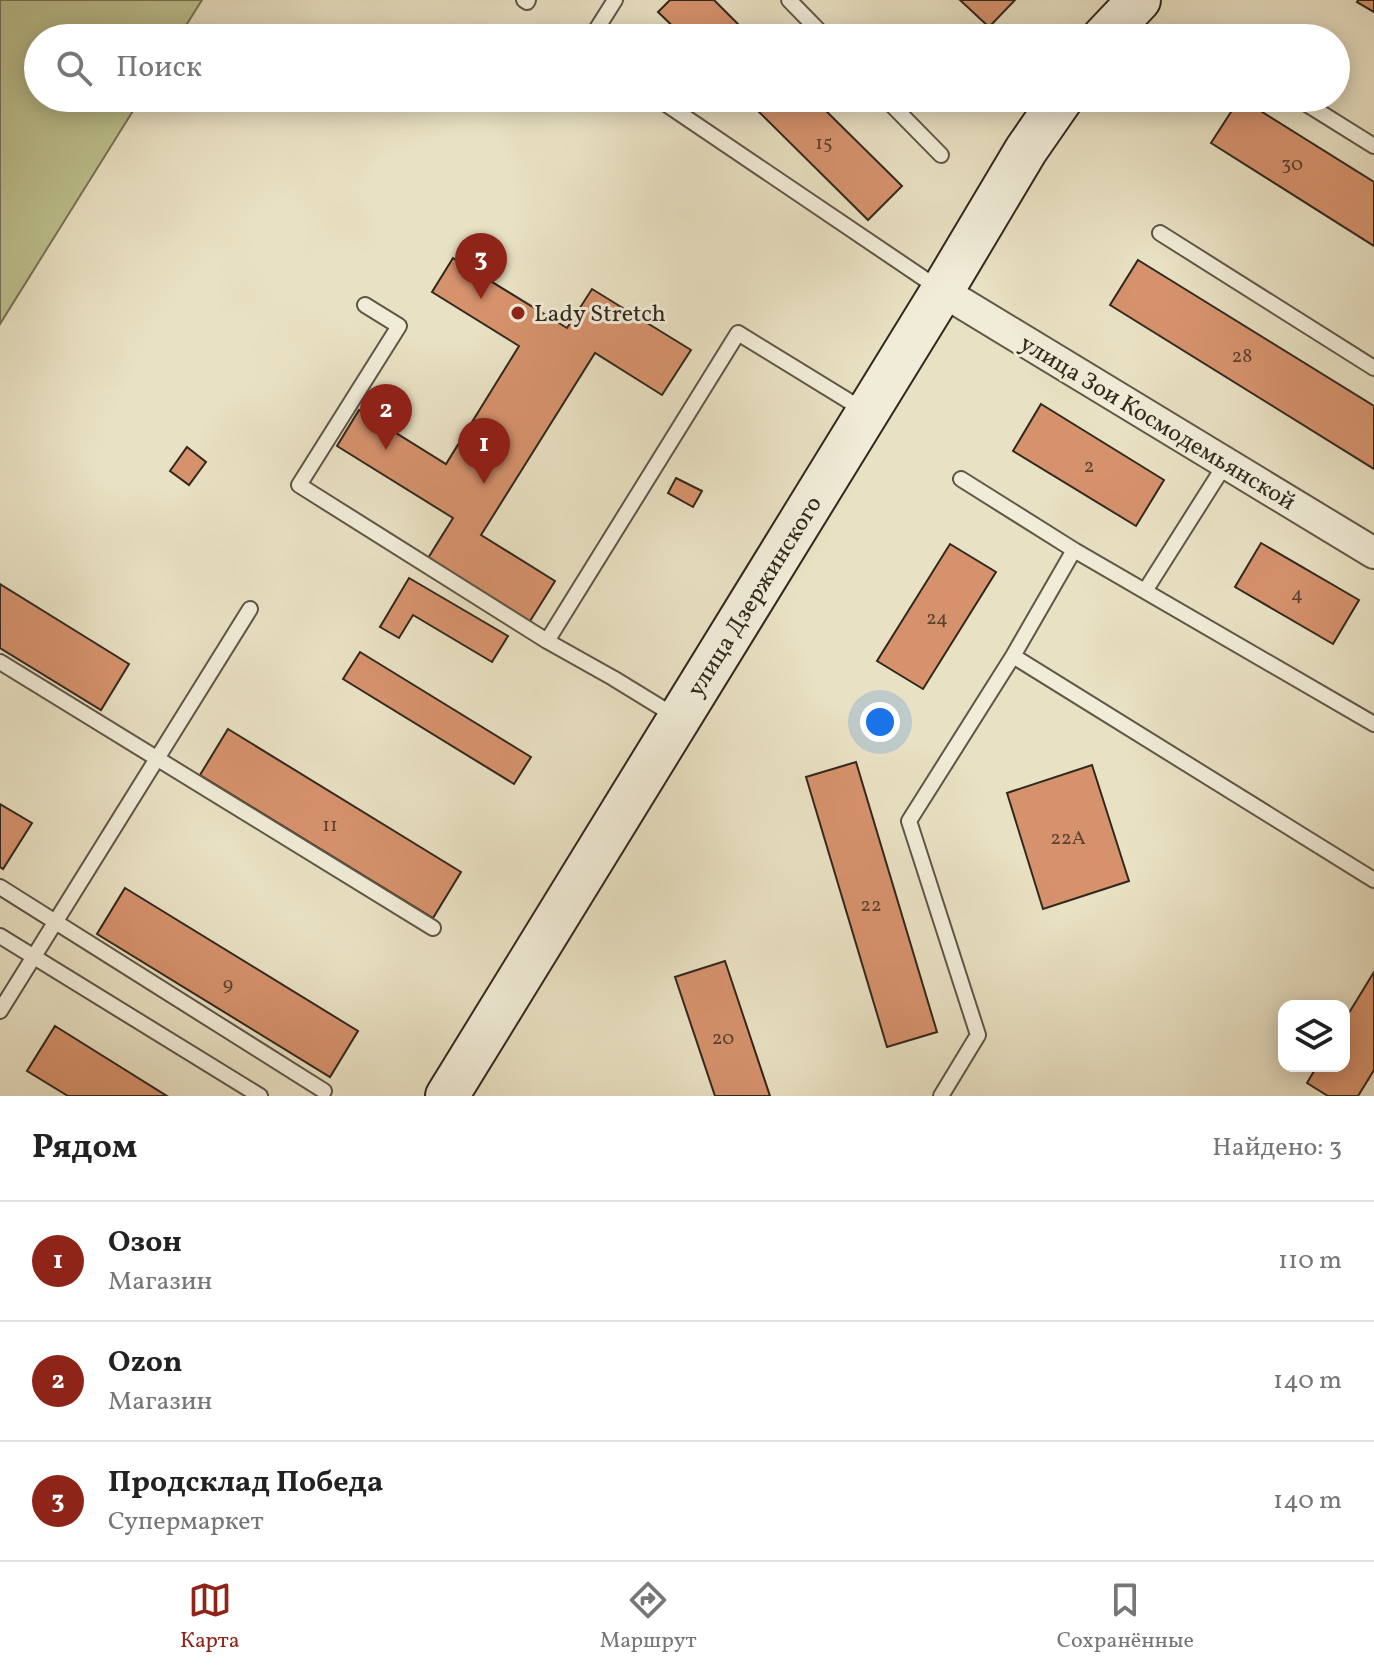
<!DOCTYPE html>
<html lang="ru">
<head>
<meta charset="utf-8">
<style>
  :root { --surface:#fff; --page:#f6f6f6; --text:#222; --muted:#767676; --line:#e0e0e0; --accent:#8f2418 }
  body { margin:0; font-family:Vollkorn,serif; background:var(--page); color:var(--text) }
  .controls { position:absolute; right:24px; bottom:24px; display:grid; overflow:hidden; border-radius:16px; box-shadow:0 4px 20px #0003 }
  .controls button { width:72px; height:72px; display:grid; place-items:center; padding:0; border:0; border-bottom:2px solid var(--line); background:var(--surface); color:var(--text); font:40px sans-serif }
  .you { position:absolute; left:880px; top:722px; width:28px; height:28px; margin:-20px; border:6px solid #fff; border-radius:50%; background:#1a73e8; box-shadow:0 0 0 12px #1a73e833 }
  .badge { display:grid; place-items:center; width:52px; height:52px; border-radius:50%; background:var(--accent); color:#fff; font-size:26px; font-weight:700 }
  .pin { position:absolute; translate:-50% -66px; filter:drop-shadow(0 2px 4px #0008) }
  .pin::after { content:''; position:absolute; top:42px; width:28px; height:24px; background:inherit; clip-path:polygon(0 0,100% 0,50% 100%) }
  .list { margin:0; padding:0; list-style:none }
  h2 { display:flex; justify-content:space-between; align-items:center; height:104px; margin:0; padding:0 32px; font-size:34px }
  h2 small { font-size:26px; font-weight:400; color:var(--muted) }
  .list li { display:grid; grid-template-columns:52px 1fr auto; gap:24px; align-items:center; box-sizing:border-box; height:120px; padding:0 32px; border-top:2px solid var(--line) }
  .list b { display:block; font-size:30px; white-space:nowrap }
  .list p { margin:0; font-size:26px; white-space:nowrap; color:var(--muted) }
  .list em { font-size:26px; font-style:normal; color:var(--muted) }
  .icon { flex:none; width:44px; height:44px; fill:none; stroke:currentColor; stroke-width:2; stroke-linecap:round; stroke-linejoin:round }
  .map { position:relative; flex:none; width:1374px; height:1096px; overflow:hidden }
  .search { position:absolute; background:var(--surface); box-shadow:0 4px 20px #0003; left:24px; right:24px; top:24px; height:88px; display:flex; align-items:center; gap:20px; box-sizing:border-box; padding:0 28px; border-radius:44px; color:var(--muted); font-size:30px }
  .sheet { height:464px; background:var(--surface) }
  nav { display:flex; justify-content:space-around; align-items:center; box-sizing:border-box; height:112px; border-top:2px solid var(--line); background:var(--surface); font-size:22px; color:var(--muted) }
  nav a { display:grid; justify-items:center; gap:4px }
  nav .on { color:var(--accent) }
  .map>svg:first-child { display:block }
  .green { fill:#bdc18f; stroke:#777456; stroke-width:2 }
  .building { fill:#d6926d; stroke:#31281d; stroke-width:2 }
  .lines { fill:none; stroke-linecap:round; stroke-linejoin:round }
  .service-casing { stroke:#5f5646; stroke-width:18 }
  .minor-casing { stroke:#5f5646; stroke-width:34 }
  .secondary-casing { stroke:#31281d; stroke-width:46 }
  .service { stroke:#f1ecd8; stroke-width:14 }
  .minor { stroke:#f1ecd8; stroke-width:30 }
  .secondary { stroke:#f1ecd8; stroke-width:42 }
  .poi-dot { fill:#8f2418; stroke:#f1ecd8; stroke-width:3 }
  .labels { text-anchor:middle; stroke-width:6; stroke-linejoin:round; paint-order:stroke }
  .number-label { font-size:20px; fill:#5a4231 }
  .poi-label { font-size:24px; fill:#31281d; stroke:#f1ecd8; text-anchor:start }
  .street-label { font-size:24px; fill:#31281d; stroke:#f1ecd8 }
</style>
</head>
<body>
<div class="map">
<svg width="1374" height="1096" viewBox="0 0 1374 1096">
  <rect width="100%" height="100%" fill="#e9e1c3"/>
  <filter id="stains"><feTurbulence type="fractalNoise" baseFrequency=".0025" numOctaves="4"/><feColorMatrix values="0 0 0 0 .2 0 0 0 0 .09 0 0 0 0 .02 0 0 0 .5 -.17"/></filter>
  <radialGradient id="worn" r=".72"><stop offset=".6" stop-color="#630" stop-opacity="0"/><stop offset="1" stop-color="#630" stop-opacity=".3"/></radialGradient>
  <path class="green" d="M0,0H202L178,38H38V98H141L0,324Z"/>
  <path class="building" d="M670,0H714L752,38H685L658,12Z
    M960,0H1015L989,27Z
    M1358,0H1374V12L1357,2Z
    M745,98H813L902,186L868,220Z
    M1240,98L1374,182V246L1211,143Z
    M453,258L567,328L592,289L691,350L662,395L595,353L481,535L555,581L527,626L425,563L453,518L337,446L359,410L446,464L519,346L432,292Z
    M1138,260L1374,406V469L1110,305Z
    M1041,404L1164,480L1136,526L1013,451Z
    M187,447L206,462L189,485L170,471Z
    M676,478L702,491L693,507L668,493Z
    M1261,543L1359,600L1333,644L1235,587Z
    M950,544L996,572L923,689L877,661Z
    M409,578L508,636L492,662L413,615L399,638L380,627Z
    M0,584L129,664L101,710L0,648Z
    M360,652L531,757L514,784L343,679Z
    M228,729L461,872L433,918L200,775Z
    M856,762L937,1032L887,1047L806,777Z
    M1092,765L1129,881L1043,909L1007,793Z
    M0,804L32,823L3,869L0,867Z
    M125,888L358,1031L330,1077L97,934Z
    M725,961L770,1096H715L675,977Z
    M1374,972V1070L1358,1096H1328L1307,1083L1317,1066H1344V1021Z
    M55,1026L167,1096H68L27,1071Z"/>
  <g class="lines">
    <defs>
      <path id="service" d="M524,0L527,2L528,0
        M789,0L826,38
        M591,38L615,0
        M657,98L938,288
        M885,98L941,155
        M1297,98L1374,146
        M1160,233L1374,368
        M365,305L399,326L299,485L547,641L613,678L675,716
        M961,479L1074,550
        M1145,591L1226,463
        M547,641L738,333L865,411
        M1013,656L1374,880
        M0,662L433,928
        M0,887L324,1091
        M0,936L260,1096
        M0,1011L250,609
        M941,1096L978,1035L909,821L1013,656L1074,550L1374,724"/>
      <path id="minor" d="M942,291L1374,553"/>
      <path id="secondary" d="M1103,38L1139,0
        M447,1096L942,291L1026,150L1062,98"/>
    </defs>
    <use href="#service" class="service-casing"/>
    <use href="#minor" class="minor-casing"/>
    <use href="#secondary" class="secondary-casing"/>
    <use href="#service" class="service"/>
    <use href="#minor" class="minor"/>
    <use href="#secondary" class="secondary"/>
  </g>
  <circle class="poi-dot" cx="518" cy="313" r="8"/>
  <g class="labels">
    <g class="number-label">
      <text x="824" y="149">15</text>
      <text x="1292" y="170">30</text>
      <text x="1242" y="362">28</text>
      <text x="1089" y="472">2</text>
      <text x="1297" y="600">4</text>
      <text x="937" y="624">24</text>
      <text x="330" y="831">11</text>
      <text x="1068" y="844">22А</text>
      <text x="871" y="911">22</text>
      <text x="228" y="990">9</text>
      <text x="723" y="1044">20</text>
    </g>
    <g class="poi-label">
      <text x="534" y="321">Lady Stretch</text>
    </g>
    <g class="street-label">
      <text transform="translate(1158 422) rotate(31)" y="8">улица Зои Космодемьянской</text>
      <text transform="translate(754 596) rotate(-58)" y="8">улица Дзержинского</text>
    </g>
  </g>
  <rect width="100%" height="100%" filter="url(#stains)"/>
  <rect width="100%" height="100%" fill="url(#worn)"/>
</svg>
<div class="controls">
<button><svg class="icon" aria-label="layers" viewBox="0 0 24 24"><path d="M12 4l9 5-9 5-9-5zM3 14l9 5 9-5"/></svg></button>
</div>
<div class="you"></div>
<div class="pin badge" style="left:484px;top:484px">1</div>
<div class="pin badge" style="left:386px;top:450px">2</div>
<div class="pin badge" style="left:481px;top:299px">3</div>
<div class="search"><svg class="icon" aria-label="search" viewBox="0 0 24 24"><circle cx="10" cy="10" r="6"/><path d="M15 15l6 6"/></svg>Поиск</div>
</div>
<section class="sheet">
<h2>Рядом<small>Найдено: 3</small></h2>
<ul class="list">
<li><span class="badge">1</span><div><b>Озон</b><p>Магазин</p></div><em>110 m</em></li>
<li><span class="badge">2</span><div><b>Ozon</b><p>Магазин</p></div><em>140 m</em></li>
<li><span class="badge">3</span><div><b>Продсклад Победа</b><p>Супермаркет</p></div><em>140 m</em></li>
</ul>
</section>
<nav>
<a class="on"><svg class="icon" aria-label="map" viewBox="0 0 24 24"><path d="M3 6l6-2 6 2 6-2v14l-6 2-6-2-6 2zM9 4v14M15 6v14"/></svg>Карта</a>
<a><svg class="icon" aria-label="directions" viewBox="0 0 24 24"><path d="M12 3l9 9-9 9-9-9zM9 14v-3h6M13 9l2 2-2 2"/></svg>Маршрут</a>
<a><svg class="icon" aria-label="saved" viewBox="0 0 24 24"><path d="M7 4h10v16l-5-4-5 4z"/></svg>Сохранённые</a>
</nav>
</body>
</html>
